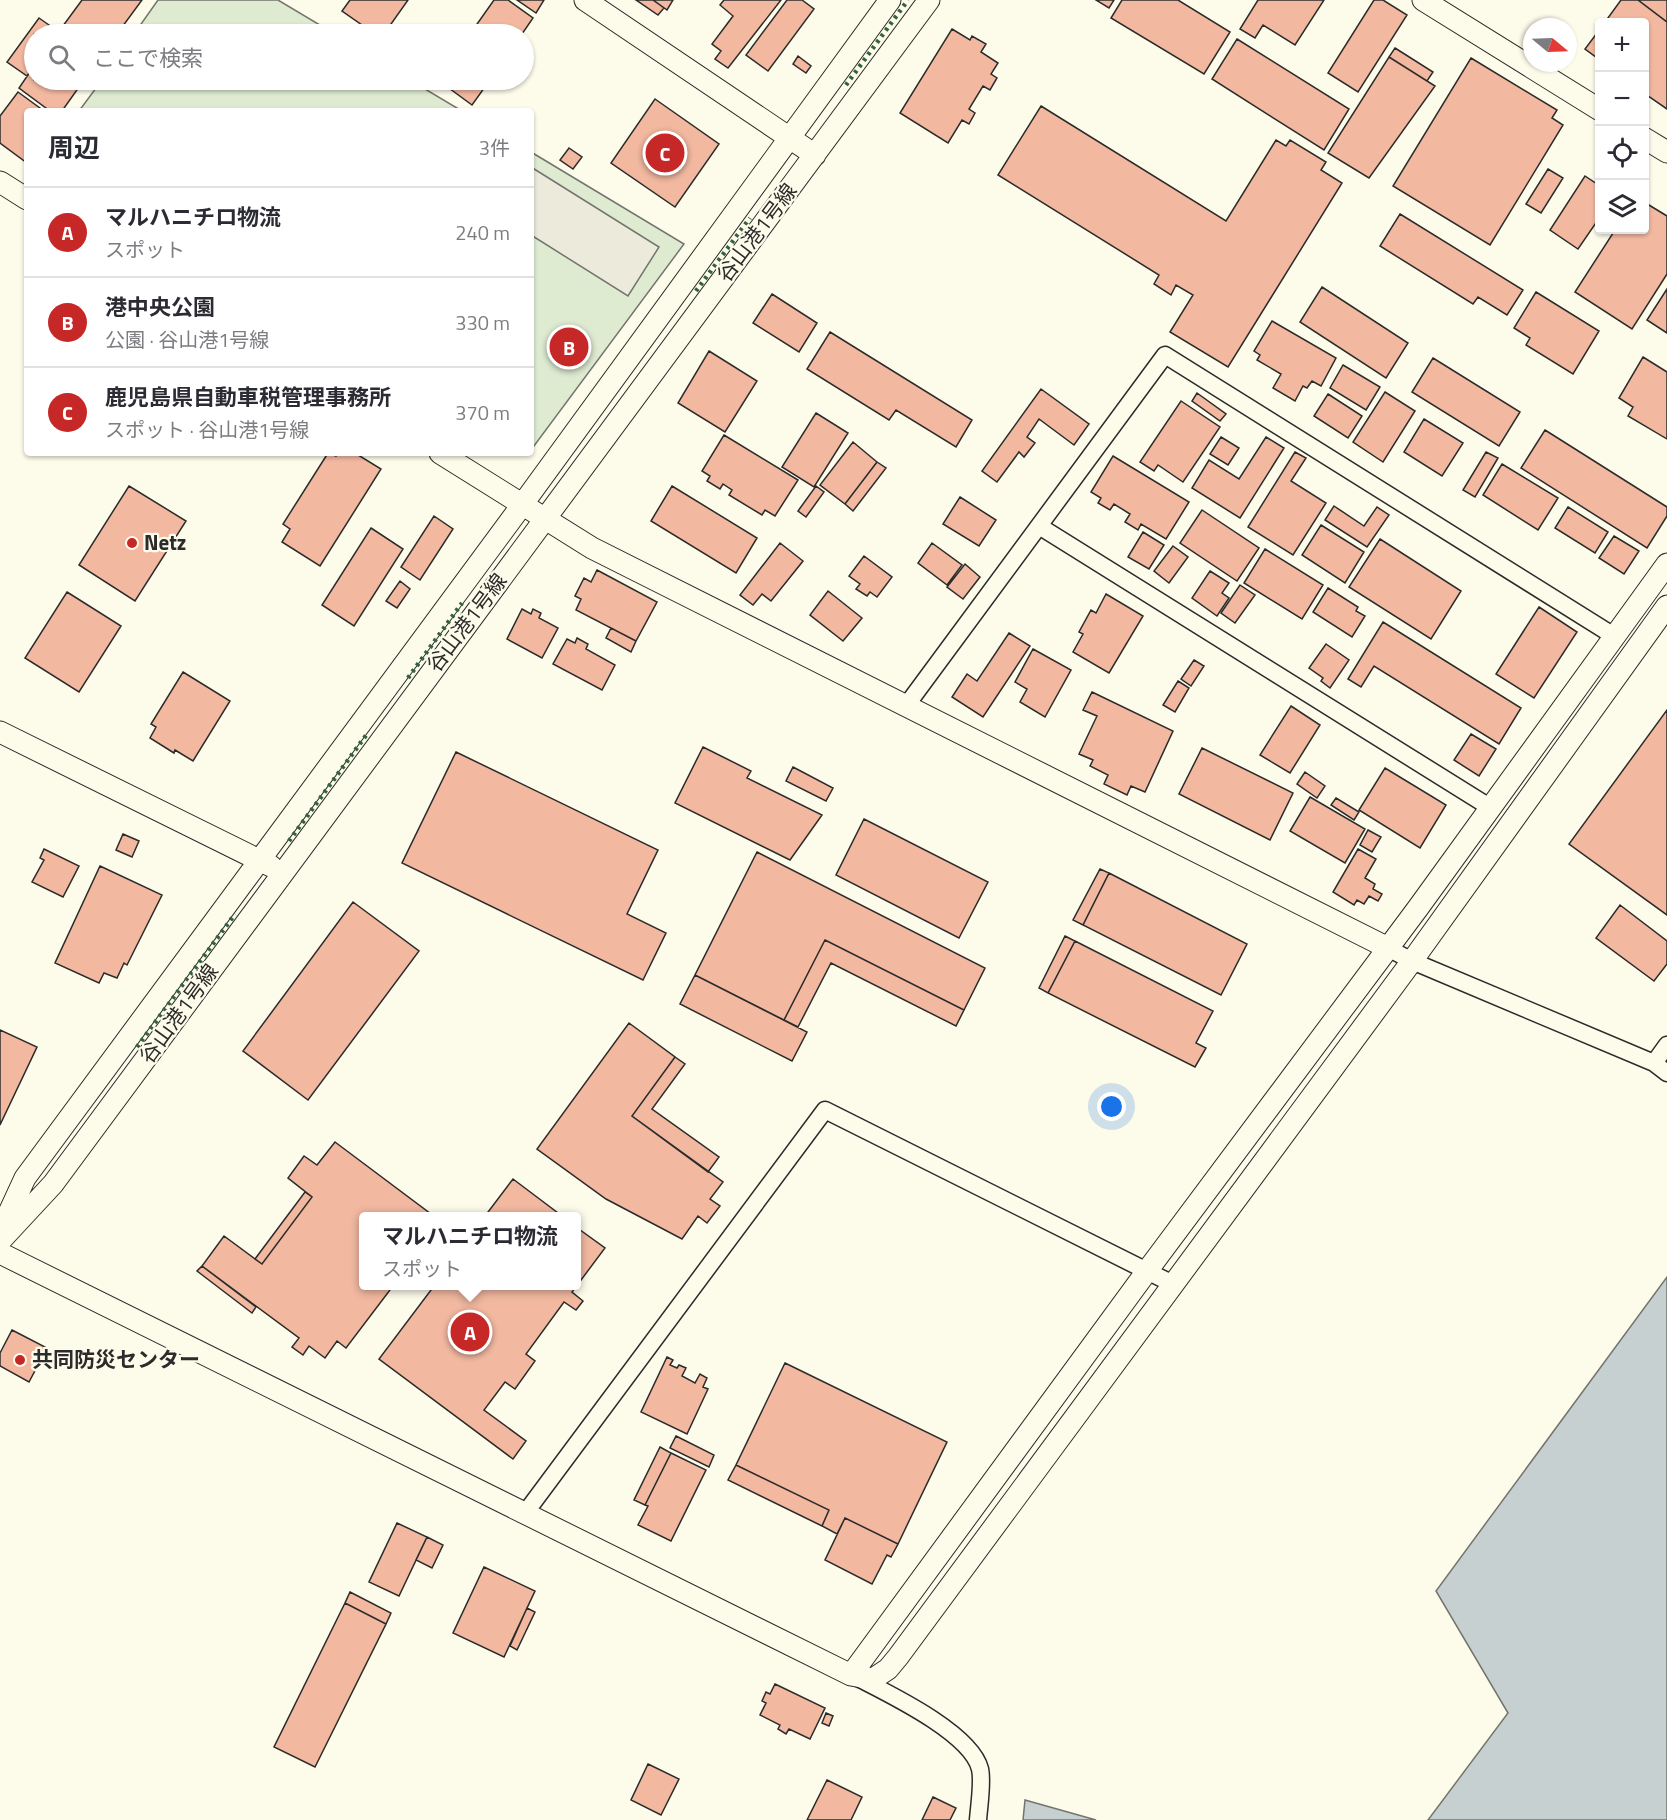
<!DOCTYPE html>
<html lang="ja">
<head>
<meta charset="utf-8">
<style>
  :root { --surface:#fff; --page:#f2f2f3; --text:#2b2b33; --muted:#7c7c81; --line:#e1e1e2; --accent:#c62828 }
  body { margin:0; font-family:"Titillium Web","Noto Sans JP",sans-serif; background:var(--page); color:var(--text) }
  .controls { position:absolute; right:18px; top:18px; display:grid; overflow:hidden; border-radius:6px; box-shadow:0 2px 4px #0004 }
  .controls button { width:54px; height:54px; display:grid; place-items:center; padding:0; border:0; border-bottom:2px solid var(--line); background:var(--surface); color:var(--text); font:30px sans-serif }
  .compass { position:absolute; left:1523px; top:18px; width:54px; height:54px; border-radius:50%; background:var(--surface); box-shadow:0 2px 4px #0004; rotate:109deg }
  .you { position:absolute; left:1112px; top:1107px; width:21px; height:21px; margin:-15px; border:4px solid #fff; border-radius:50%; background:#1a73e8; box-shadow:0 0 0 9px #1a73e833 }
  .badge { display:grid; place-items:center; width:39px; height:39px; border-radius:50%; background:var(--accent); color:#fff; font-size:20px; font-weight:700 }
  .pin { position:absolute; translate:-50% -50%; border:3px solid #fff; box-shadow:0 2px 6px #0006 }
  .popup { position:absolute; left:359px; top:1212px; width:222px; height:78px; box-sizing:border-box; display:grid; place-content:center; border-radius:6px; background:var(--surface); filter:drop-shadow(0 2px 4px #0005); font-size:20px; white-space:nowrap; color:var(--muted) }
  .popup b { font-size:22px; color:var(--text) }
  .popup::after { content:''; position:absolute; left:50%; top:100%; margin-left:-12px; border:12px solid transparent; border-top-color:var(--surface) }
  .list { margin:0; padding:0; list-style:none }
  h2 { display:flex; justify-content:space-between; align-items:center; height:78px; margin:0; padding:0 24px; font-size:26px }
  h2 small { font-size:20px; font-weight:400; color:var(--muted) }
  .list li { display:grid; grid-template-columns:39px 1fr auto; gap:18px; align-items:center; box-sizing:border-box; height:90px; padding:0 24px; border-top:2px solid var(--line) }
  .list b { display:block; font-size:22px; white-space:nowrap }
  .list p { margin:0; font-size:20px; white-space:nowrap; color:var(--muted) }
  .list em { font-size:20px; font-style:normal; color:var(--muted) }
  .icon { flex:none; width:33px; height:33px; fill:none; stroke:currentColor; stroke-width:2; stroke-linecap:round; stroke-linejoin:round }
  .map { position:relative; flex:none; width:1667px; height:1820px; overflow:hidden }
  .search { position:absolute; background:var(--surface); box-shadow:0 2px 4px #0004; left:24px; top:24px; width:510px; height:66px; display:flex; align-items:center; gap:15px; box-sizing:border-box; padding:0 21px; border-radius:33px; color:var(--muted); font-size:22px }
  .panel { position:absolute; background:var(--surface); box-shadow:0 2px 4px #0004; left:24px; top:108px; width:510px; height:348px; border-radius:6px }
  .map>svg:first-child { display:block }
  .green { fill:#deebd1; stroke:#74746e; stroke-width:1.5 }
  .parking { fill:#eceadb; stroke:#74746e; stroke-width:1.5 }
  .water { fill:#c7d0d0; stroke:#74746e; stroke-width:1.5 }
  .building { fill:#f2b8a0; stroke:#2b2b2b; stroke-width:1.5 }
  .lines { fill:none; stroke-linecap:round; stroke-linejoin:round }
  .minor-casing { stroke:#2b2b2b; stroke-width:19 }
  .tertiary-casing { stroke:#2b2b2b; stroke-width:23 }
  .minor { stroke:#fdfbea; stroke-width:16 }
  .tertiary { stroke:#fdfbea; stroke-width:21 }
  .hedge { stroke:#34623c; stroke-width:4.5; stroke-dasharray:3 4.5; stroke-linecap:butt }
  .poi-dot { fill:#c62828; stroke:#fdfbea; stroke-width:2 }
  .labels { text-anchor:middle; stroke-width:4.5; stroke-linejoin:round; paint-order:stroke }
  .street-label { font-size:21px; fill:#2b2b2b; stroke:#fdfbea }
  .poi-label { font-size:21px; font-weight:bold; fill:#2b2b2b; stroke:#fdfbea; text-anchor:start }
</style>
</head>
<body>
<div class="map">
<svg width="1667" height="1820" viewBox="0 0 1667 1820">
  <rect width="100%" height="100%" fill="#fdfbea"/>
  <path class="green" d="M158,0H278L335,34H134Z
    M102,80H410L462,111H79Z
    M531,152L684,244L531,450Z"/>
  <path class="parking" d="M531,167L659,247L628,296L531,235Z"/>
  <path class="water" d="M1667,1277V1820H1428L1508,1713L1436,1591Z
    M1025,1800L1096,1820H1023Z"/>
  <path class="building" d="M82,0H142L117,34H57Z
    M350,0H408L384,34H375L342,11Z
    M494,0H508L533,18L522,34H470Z
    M517,0H544L536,13Z
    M636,0H653L664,8L658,15Z
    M653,0H673L667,10Z
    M724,0H781L728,68L715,59L721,51L712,44L733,16L720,5Z
    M787,0H802L814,9L768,71L746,55Z
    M1096,0H1114L1109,8Z
    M1122,0H1178L1230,32L1204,74L1111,18Z
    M1258,0H1324L1295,45L1263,25L1255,38L1240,29Z
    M1374,0H1383L1407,15L1358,92L1328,73Z
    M1621,0H1638L1667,22V109L1644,93V22H1605Z
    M1638,0H1667V22Z
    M39,18L59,32L57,34H34V66L27,76L7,62Z
    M952,29L970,40L972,36L986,44L981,52L998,63L991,74L997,78L990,90L983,86L969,109L975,113L969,124L962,120L948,143L900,113Z
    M1600,29V60L1585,49Z
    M1237,39L1349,109L1324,150L1212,79Z
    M1395,48L1433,72L1427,81L1389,57Z
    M798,56L811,66L806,73L793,64Z
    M1389,57L1435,86L1369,178L1328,153Z
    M1471,58L1557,110L1552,118L1563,125L1490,245L1393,186Z
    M34,66V80H84L62,111H50L19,88Z
    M438,80H490L472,105Z
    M18,92L44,111H27V163L0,143V116Z
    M655,99L719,144L675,207L611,163Z
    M1041,106L1226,221L1276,140L1286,146L1290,140L1326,162L1321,170L1342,183L1228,367L1170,332L1193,295L1176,285L1171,295L1154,284L1159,275L998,175Z
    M569,148L582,157L573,169L560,160Z
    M1548,169L1563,178L1541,213L1526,204Z
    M1585,176L1600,186V217L1578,249L1550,230Z
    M1644,202L1667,216V274L1632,329L1575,292L1615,230H1644Z
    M1400,214L1523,290L1507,315L1478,297L1473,304L1380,246Z
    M1322,287L1408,343L1386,378L1300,322Z
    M1667,289V333L1647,320Z
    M1536,292L1599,331L1573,374L1526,345L1530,338L1514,328Z
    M772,294L817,323L799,352L753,323Z
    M1272,321L1336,358L1321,386L1312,381L1307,388L1303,386L1295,401L1273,388L1281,374L1257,360L1260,355L1254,351Z
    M830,332L972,420L956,447L896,410L889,420L807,369Z
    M709,351L757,381L725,432L678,403Z
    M1643,357L1667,372V439L1628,416L1633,407L1619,398Z
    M1433,358L1520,412L1499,446L1412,392Z
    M1343,365L1380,387L1366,410L1330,388Z
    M1041,389L1089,424L1074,445L1039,419L1027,437L1035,443L1024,457L1019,452L997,482L982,471Z
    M1385,392L1415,411L1383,462L1353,442Z
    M1197,393L1226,414L1220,421L1192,401Z
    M1328,394L1362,416L1348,438L1314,416Z
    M1181,401L1220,427L1183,482L1158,465L1154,471L1140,462Z
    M816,413L848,433L814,487L782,467Z
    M1424,419L1463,443L1442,476L1404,452Z
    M1545,430L1667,507V516L1647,548L1521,468Z
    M724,435L798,480L775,516L765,510L762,515L729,495L732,490L723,484L720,489L707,481L710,476L702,471Z
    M1221,437L1239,448L1228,465L1210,454Z
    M1266,437L1284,448L1240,518L1192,488L1209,460L1239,479Z
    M853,442L877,462L845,504L820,485Z
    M1295,452L1306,458L1291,481L1326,503L1293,555L1248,527Z
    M1486,452L1498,458L1475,497L1463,490Z
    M328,453L336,456L338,453H355L381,469L320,566L282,542L290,529L283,524Z
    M1113,456L1189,502L1166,539L1141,524L1138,530L1125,522L1130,514L1114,504L1110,510L1098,503L1101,498L1091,492Z
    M877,462L886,468L853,511L845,504Z
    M1502,464L1558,498L1538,530L1483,495Z
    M129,486L186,521L135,601L79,565Z
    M672,486L757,538L736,573L651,521Z
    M816,486L824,492L806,517L798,511Z
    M960,497L996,520L979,546L943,524Z
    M1334,506L1364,526L1377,507L1389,515L1367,547L1325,520Z
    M1568,507L1608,532L1595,553L1555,528Z
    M1202,510L1259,548L1237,581L1180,543Z
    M434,516L453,529L420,580L401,567Z
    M1321,525L1364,552L1345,583L1302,555Z
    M371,528L403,549L354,626L322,605Z
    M1143,532L1164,545L1149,569L1128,557Z
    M1614,536L1639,551L1624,574L1599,558Z
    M1380,539L1461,591L1431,639L1349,587Z
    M780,543L803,561L771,601L762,594L753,605L740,595Z
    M932,543L962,565L947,585L918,563Z
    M1173,546L1188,557L1169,583L1154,571Z
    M1265,549L1323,585L1302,619L1244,583Z
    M864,556L892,577L877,597L870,592L867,596L856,589L860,584L849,576Z
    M965,564L980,577L963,599L947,587Z
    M597,570L657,602L636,641L576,610L581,599L575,596L584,578L591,582Z
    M1210,571L1229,583L1222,593L1229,598L1217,616L1192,598Z
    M400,581L410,589L397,608L386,601Z
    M1240,585L1255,595L1235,623L1221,613Z
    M1328,588L1358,607L1356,611L1365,616L1352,637L1313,612Z
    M828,591L862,618L843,641L810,615Z
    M67,592L121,626L79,692L25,658Z
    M1106,594L1143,616L1109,673L1073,652L1083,634L1079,632L1091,610L1096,613Z
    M1539,607L1577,632L1534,698L1496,674Z
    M522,609L531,614L533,609L541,613L539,618L558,628L542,658L507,639Z
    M1383,622L1521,708L1499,744L1374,666L1361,687L1348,679Z
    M611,628L636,641L631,652L606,638Z
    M1009,633L1030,646L983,717L952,697L967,674L977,681Z
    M577,638L588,644L586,649L615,665L602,690L553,664L567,639L575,643Z
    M1326,644L1349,660L1330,688L1321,681L1323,678L1309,668Z
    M1033,649L1071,670L1045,717L1020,702L1027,689L1015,682Z
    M1194,660L1204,666L1191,686L1181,679Z
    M183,672L230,701L193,761L175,750L174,753L150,738L156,727L151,724Z
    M1178,681L1189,688L1175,712L1163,705Z
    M1092,692L1173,731L1145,792L1131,786L1127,795L1104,784L1108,775L1090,766L1093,760L1079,754L1097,716L1083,710Z
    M1291,706L1320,725L1290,773L1260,755Z
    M1667,710V915L1569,844Z
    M1471,734L1496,749L1479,776L1454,760Z
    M703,747L751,771L747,778L822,815L790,860L675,803Z
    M1202,748L1293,793L1270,840L1179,794Z
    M456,752L658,850L627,914L666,933L643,980L402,863Z
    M793,767L833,788L826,801L786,781Z
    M1385,768L1446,805L1420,848L1359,810Z
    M1305,772L1325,786L1317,798L1297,784Z
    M1310,797L1365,829L1345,863L1290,831Z
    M1336,798L1359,812L1354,820L1331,805Z
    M864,819L988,882L959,938L836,875Z
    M1368,830L1381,837L1372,852L1360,845Z
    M123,834L139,841L132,857L116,850Z
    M44,849L79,866L63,897L32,882L44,860L40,858Z
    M1358,849L1376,859L1365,878L1375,884L1373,889L1382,894L1378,901L1369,896L1364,904L1357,900L1354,905L1333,892Z
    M757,852L985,968L964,1010L825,940L784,1020L695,975Z
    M100,866L162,895L127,965L124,963L117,978L104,973L99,983L55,963Z
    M1100,869L1109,873L1083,925L1073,920Z
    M1109,873L1247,944L1221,995L1083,925Z
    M353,902L419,951L308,1100L243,1051Z
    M1620,905L1667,941V964L1654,981L1596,938Z
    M1065,936L1075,941L1048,993L1039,988Z
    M825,940L964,1010L956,1026L831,963L798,1027L784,1020Z
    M1075,941L1213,1011L1196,1043L1206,1048L1195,1067L1048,993Z
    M695,975L807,1032L792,1061L680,1004Z
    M629,1023L675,1057L632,1116L723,1182L710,1199L720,1206L707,1223L698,1216L682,1239L606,1199L537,1149Z
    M0,1030L37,1047L0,1125Z
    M675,1057L685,1064L652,1109L719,1157L708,1172L632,1116Z
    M335,1142L431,1214L430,1216H364V1286H393L346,1348L337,1341L325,1358L309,1346L303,1355L292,1347L299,1338L202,1266L224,1236L262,1264L312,1197L288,1178L304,1156L317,1165Z
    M513,1179L562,1216H485Z
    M305,1192L312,1197L262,1264L255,1259Z
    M576,1227L605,1248L572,1292L583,1301L576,1310L564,1302L526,1354L535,1361L515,1389L505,1382L484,1410L526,1441L513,1459L379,1359L434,1286H576Z
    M202,1266L256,1307L252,1313L197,1271Z
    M12,1330L47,1348L29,1382L0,1366V1353Z
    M667,1357L673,1360L670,1365L677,1368L679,1365L686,1368L682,1376L695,1383L700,1374L707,1378L703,1387L708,1389L687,1434L641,1412Z
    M785,1363L947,1442L898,1544L845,1518L837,1534L822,1526L829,1510L736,1465Z
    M676,1436L714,1455L709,1467L670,1448Z
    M660,1447L671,1453L645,1505L634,1500Z
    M671,1453L706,1470L671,1541L638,1525L648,1506L645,1505Z
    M736,1465L829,1510L822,1526L728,1480Z
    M845,1518L898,1544L891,1557L887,1555L872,1584L825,1560Z
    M397,1523L427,1537L399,1596L369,1582Z
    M427,1537L443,1545L432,1568L416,1560Z
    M484,1567L535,1591L504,1657L453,1633Z
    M350,1592L391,1613L386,1624L345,1603Z
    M345,1603L386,1624L315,1767L274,1747Z
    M527,1608L535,1612L517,1650L510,1646Z
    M775,1684L825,1708L810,1739L789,1729L786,1734L778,1729L780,1725L760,1715L766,1703L762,1701L766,1692L770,1694Z
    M826,1713L833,1716L829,1726L822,1723Z
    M648,1764L679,1779L661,1815L631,1800Z
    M827,1780L862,1797L851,1820H807Z
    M933,1797L956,1808L950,1820H922Z"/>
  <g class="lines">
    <defs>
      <path id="minor" d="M1039,526L1491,808
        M906,706L1165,355L1614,636
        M1388,948L1412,961L1654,1063L1667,1073
        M1654,1063L1667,1045
        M526,1512L825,1110L1173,1284
        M858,1678C889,1694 971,1733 980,1769C983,1782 979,1806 978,1820"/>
      <path id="tertiary" d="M585,0L815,155
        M1423,0L1600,110
        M1644,138L1667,152
        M0,182L27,199
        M440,453L592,548L1388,948
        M0,732L271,866
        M0,1232L25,1178L522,505L890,0
        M0,1241L53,1184L929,0
        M0,1253L851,1675L873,1679L888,1669L898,1657L1412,961L1667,606
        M851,1675L1147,1271L1418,908L1667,564"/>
    </defs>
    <use href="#minor" class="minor-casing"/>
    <use href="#tertiary" class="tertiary-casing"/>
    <use href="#minor" class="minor"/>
    <use href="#tertiary" class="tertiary"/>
    <path class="hedge" d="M846,85L908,0
      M696,291L750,218
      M408,678L462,603
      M289,841L367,734
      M137,1047L235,914"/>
  </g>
  <g class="poi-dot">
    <circle cx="132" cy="543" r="6"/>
    <circle cx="20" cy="1360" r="6"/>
  </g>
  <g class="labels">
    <g class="street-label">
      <text transform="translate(757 233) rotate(-53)" y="7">谷山港1号線</text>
      <text transform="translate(467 623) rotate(-53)" y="7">谷山港1号線</text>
      <text transform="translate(179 1014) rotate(-54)" y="7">谷山港1号線</text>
    </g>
    <g class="poi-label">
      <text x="144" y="550">Netz</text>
      <text x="32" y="1367">共同防災センター</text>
    </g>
  </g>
</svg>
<div class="controls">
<button>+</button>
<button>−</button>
<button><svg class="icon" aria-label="locate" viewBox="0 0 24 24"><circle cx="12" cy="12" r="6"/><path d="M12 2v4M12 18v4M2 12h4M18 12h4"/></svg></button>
<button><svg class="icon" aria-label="layers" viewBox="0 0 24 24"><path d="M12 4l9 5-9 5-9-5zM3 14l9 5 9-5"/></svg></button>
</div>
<svg class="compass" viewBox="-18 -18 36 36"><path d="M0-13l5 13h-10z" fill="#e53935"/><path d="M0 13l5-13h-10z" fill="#7c7c81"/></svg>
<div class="you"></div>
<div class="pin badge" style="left:470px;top:1332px">A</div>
<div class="popup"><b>マルハニチロ物流</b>スポット</div>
<div class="pin badge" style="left:569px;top:347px">B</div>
<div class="pin badge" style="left:665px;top:153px">C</div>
<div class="search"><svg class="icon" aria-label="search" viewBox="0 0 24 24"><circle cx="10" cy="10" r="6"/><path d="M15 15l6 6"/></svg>ここで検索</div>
<section class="panel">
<h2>周辺<small>3件</small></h2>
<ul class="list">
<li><span class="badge">A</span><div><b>マルハニチロ物流</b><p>スポット</p></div><em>240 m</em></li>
<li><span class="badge">B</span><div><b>港中央公園</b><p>公園 · 谷山港1号線</p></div><em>330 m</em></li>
<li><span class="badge">C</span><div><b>鹿児島県自動車税管理事務所</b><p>スポット · 谷山港1号線</p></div><em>370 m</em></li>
</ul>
</section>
</div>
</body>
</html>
